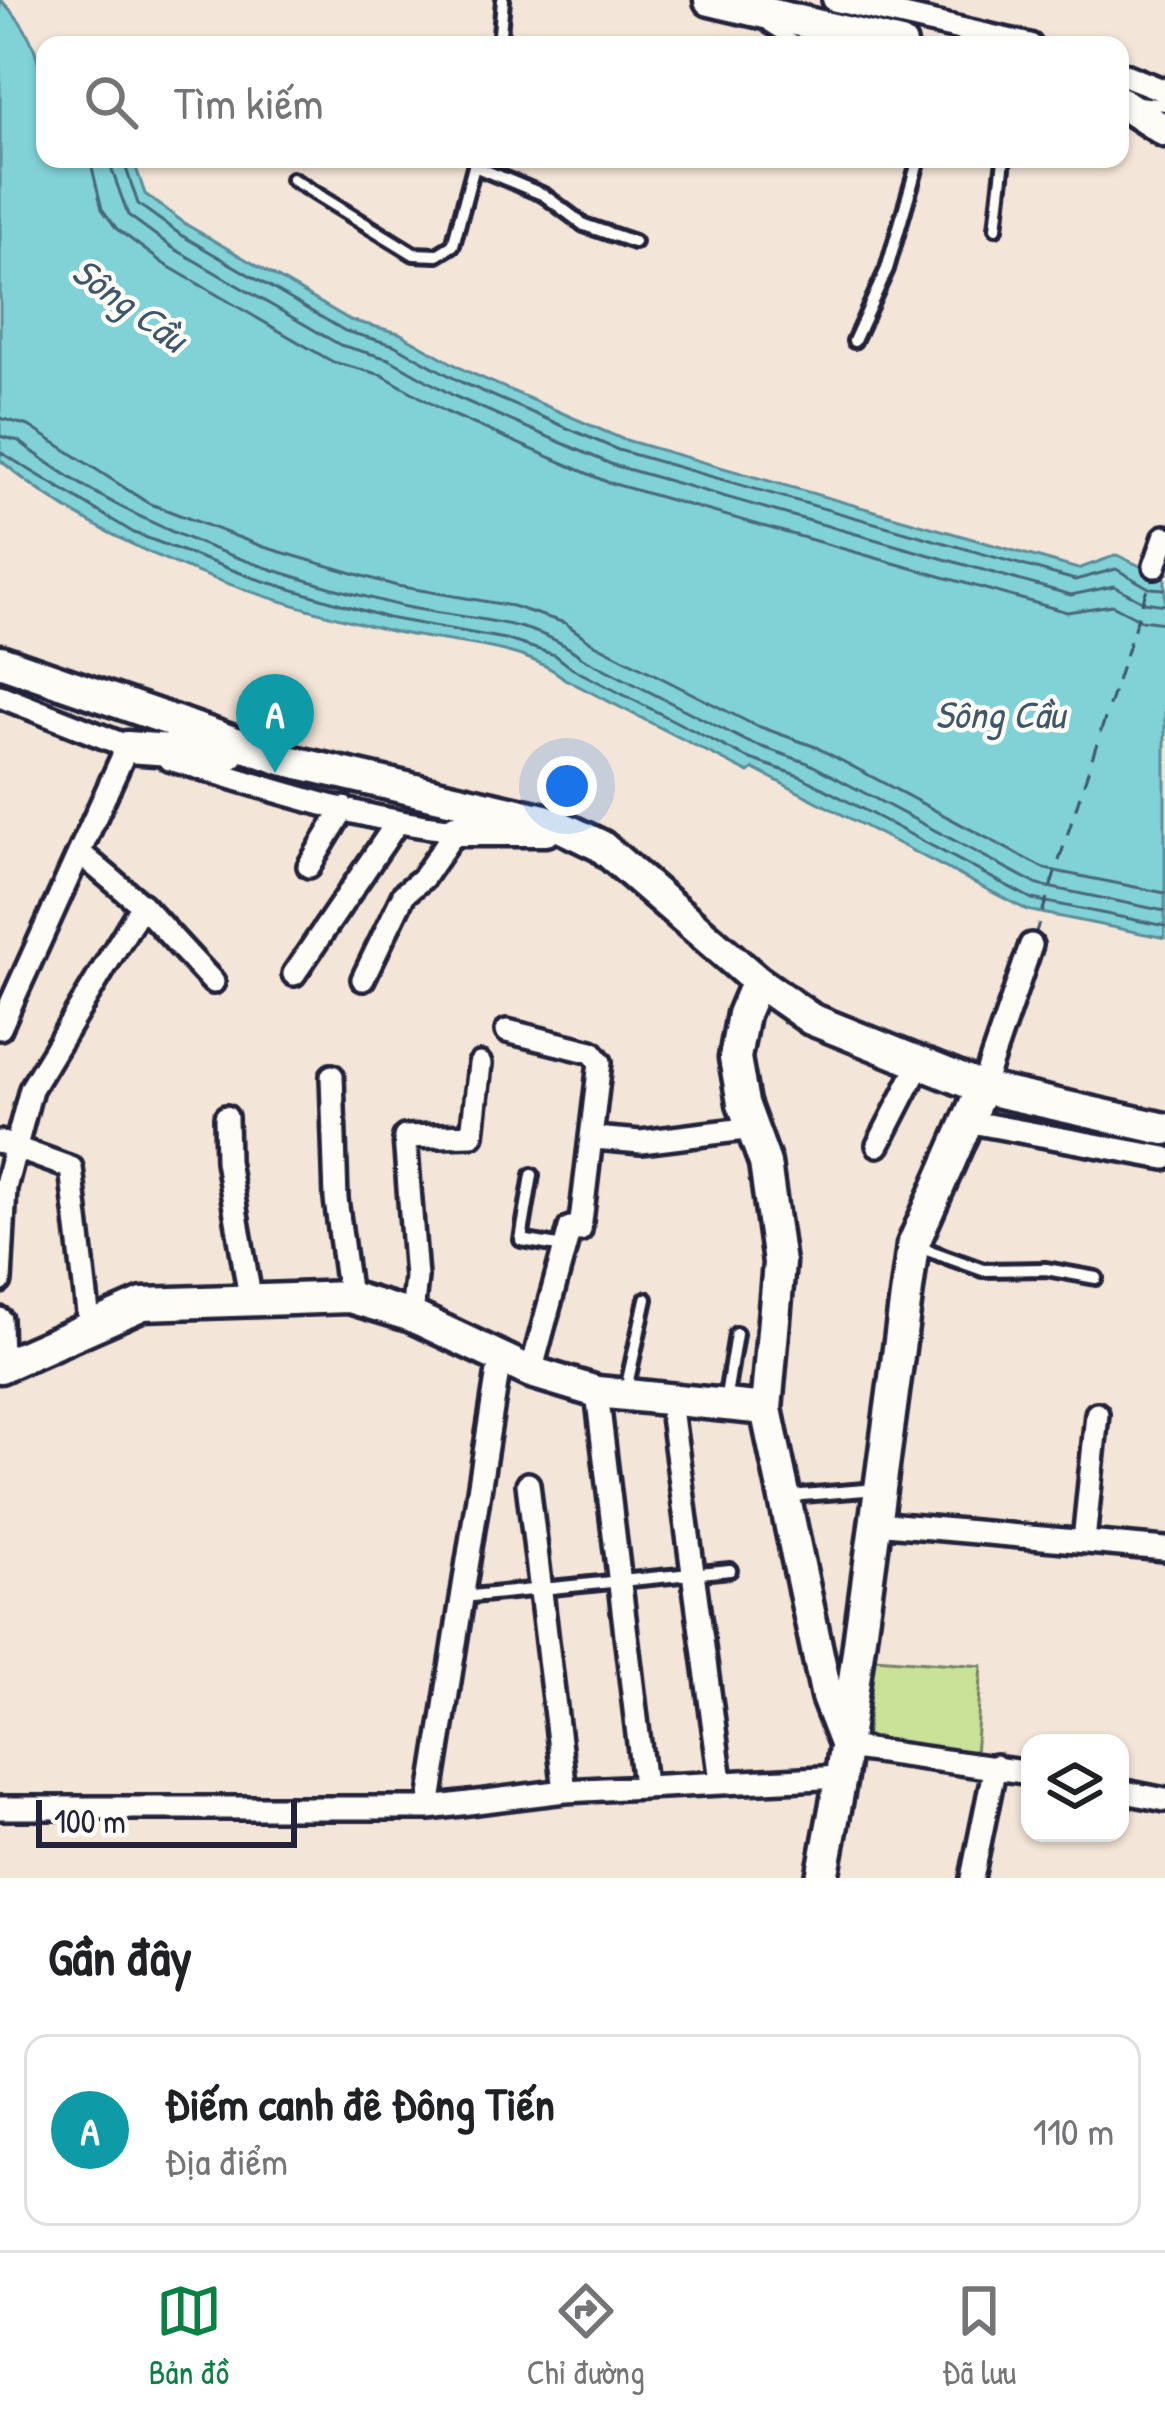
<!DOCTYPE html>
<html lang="vi">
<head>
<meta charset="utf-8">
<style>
  :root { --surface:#fff; --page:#f2f2f2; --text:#202124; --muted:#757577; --line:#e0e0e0; --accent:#0b8043 }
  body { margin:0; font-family:"Patrick Hand",sans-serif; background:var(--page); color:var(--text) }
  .controls { position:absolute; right:36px; bottom:36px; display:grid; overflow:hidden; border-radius:24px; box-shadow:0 3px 9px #0004 }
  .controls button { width:108px; height:108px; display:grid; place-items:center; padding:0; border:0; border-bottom:3px solid var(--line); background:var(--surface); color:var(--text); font:60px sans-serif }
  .scale { position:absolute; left:36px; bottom:30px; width:261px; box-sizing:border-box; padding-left:12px; border:6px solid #22223b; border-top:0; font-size:33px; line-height:42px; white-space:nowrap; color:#22223b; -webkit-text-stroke:9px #fdfcf7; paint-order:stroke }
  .you { position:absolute; left:567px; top:786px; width:42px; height:42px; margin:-30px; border:9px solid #fff; border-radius:50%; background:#1a73e8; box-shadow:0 0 0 18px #1a73e833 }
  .badge { display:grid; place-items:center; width:78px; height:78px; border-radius:50%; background:var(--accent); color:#fff; font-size:39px; font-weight:700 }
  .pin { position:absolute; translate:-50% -99px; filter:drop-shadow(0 3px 6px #0008) }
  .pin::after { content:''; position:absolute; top:63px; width:42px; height:36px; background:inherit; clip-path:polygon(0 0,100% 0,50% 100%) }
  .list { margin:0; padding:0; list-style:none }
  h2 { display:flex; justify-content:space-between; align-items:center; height:156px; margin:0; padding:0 48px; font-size:51px }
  h2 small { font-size:39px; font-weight:400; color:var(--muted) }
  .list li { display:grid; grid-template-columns:78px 1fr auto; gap:36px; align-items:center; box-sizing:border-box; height:192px; margin:0 24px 24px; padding:0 24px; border:3px solid var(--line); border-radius:24px }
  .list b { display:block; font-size:45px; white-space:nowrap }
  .list p { margin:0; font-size:39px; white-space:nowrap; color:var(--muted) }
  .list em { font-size:39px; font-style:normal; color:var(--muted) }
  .icon { flex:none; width:66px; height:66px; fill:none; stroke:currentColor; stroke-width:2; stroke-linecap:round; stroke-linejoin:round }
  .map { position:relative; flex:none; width:1165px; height:1878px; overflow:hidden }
  .search { position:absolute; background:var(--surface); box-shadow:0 3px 9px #0004; left:36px; right:36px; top:36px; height:132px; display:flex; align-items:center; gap:30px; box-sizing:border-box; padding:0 42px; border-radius:24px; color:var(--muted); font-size:45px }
  .sheet { height:372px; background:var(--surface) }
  nav { display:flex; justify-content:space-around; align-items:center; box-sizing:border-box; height:168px; border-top:3px solid var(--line); background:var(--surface); font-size:33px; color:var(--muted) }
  nav a { display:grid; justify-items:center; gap:6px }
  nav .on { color:var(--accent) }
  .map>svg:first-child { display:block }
  .green { fill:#cae298; stroke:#76826a; stroke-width:3 }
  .water { fill:#81d2d7; stroke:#5b8c99; stroke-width:3 }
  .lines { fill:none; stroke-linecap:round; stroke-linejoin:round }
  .shore { stroke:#486879; stroke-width:3 }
  .ferry { stroke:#3e576a; stroke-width:3; stroke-dasharray:15 12; stroke-linecap:butt }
  .lane-casing { stroke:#22223b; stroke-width:20 }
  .street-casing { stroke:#22223b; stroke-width:30 }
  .secondary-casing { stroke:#22223b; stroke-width:39 }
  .lane { stroke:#fdfcf7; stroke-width:10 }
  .street { stroke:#fdfcf7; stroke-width:21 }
  .secondary { stroke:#fdfcf7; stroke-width:30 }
  .labels { text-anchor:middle; stroke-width:9; stroke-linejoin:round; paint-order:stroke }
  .water-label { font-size:39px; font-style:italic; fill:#3e576a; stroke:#fdfcf7 }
</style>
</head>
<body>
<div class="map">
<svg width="1165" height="1878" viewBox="0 0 1165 1878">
  <rect width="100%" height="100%" fill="#f3e5d7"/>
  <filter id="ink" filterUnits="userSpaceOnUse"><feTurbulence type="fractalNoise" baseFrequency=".00833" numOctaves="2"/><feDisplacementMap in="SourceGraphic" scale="24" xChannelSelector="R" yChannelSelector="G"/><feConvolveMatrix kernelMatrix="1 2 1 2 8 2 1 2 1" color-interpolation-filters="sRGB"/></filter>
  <g filter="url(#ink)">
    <path class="green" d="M874,1658L982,1666L975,1755L866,1741Z"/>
    <path class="water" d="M0,0C49,42 45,99 45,159H133L145,194L187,225L350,320L399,333L466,371L622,439L1078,569L1117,555L1165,578V938L1027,910L754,769L749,773L565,679C523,643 445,644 391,631C256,598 107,552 0,460Z"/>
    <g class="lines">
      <path class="shore" d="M90,159L102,209L117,229L164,264L333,362L382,375L446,412L607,482L1067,612L1112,605L1141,620L1165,623
        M108,159L128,215L173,248L340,345L389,359L454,396L613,465L1071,595L1114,586L1144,602L1165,605
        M123,159L138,204L181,235L345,331L394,345L461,382L618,450L1075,580L1116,569L1149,588L1165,589
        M0,418L29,426L148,503L264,547L397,586L512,606L565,623L591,642L752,724L816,747L1045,869L1165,893
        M0,436L19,441C127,527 264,572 397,605C457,620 532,616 581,657L748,742L808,763L1038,885L1165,911
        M0,452L134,533L254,578L388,618L505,639L555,655L573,669L745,757L802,777L1032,899L1165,926"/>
      <path class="ferry" d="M1034,938L1151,576"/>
      <defs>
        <path id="lane" d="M769,26L799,45
          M499,45L503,0
          M1138,102L1165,105
          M474,166L544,195L584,225L634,242
          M292,179L414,254L437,255L453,245L476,159
          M996,228L1004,159
          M854,341L887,269L919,159
          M532,1175L521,1240L564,1247
          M916,1246L983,1270L1046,1269L1096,1278
          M625,1394L646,1299
          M725,1402L736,1334
          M789,1496L878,1489
          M462,1597L730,1570"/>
        <path id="street" d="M834,0L1030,45
          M1120,73L1165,91
          M1155,566L1165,537
          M0,696L139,751
          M169,759C265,786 356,820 456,830L423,878L404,894L363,979
          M81,854L142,905L213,982
          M309,866L344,808
          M294,974L396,824
          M0,1028L127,747
          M507,1031L592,1052L600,1062L580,1230L570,1228L531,1372
          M332,1076L336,1199L349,1297
          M982,1088L1031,945
          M226,1117L227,1161L250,1297
          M966,1121L1165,1158
          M594,1138L641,1142L753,1128
          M0,1142L71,1168L90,1330
          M878,1145L919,1065
          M0,1281L5,1188L31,1089L142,905
          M412,1316L416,1277L405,1137L472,1135L480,1064
          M0,1319L1,1367
          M597,1392L644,1785
          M670,1401L721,1781
          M528,1484L565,1791
          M875,1523L1165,1549
          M1084,1541L1097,1414
          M846,1747L1030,1773
          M1120,1791L1165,1800
          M0,1808H429L565,1791L841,1777
          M429,1808L500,1358
          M972,1878L995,1766"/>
        <path id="secondary" d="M710,0L901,45
          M1120,102L1165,131
          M0,661L285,760L549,821L601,846L757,981L811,1019L982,1088L1165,1129
          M127,747L229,754
          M456,830H546
          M757,981L743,1014L735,1058L743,1103L765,1163L779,1263L766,1409L827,1697L844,1741
          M0,1367L143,1304L349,1297L412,1316L531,1372L597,1392L766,1409
          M822,1878L841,1777L913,1245L982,1088"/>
      </defs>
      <use href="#lane" class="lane-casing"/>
      <use href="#street" class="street-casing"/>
      <use href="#secondary" class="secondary-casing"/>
      <use href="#lane" class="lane"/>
      <use href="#street" class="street"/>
      <use href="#secondary" class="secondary"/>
    </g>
  </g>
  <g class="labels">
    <g class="water-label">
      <text transform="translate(130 304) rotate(36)" y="14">Sông Cầu</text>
      <text x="1000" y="728">Sông Cầu</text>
    </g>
  </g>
</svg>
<div class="controls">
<button><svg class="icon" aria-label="layers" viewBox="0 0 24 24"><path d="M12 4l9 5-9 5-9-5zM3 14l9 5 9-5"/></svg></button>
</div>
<div class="scale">100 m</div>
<div class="you"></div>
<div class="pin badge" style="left:275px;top:773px;background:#0f9aa8">A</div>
<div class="search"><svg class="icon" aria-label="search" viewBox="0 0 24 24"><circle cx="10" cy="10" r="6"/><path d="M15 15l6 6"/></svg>Tìm kiếm</div>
</div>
<section class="sheet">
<h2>Gần đây<small></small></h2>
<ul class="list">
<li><span class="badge" style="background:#0f9aa8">A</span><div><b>Điếm canh đê Đông Tiến</b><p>Địa điểm</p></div><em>110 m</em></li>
</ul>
</section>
<nav>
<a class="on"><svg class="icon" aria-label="map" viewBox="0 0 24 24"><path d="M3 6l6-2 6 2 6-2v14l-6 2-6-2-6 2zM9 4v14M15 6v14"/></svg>Bản đồ</a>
<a><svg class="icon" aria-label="directions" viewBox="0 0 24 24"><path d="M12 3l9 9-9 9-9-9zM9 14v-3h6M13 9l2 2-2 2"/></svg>Chỉ đường</a>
<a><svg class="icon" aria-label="saved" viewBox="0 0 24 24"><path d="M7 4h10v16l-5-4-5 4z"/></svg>Đã lưu</a>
</nav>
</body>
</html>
